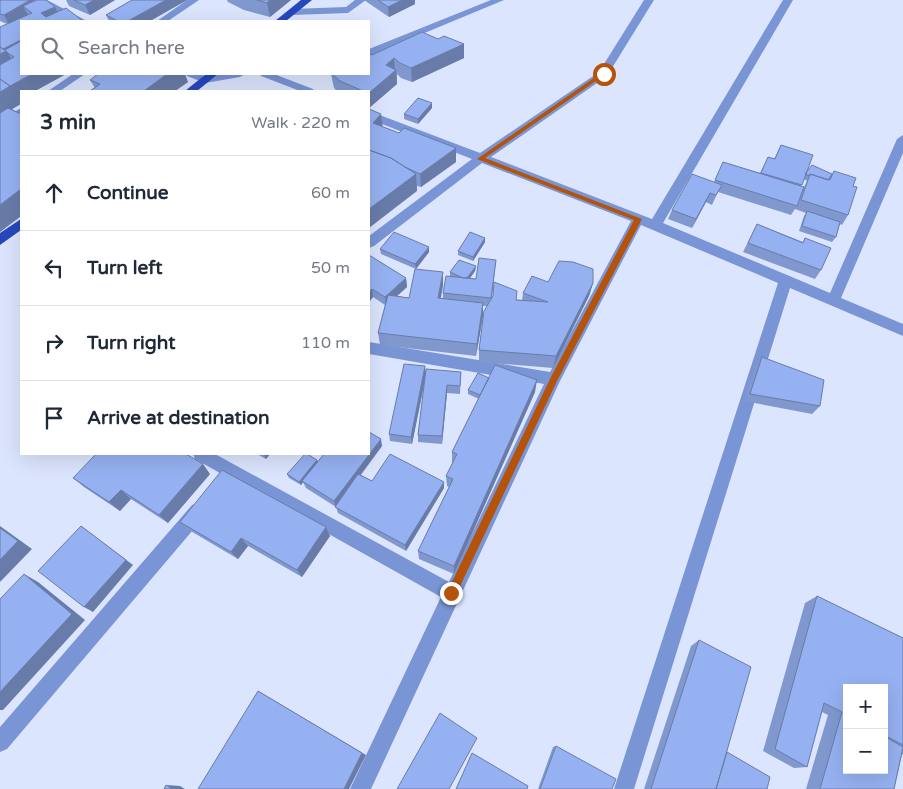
<!DOCTYPE html>
<html lang="en">
<head>
<meta charset="utf-8">
<style>
  :root { --surface:#fff; --page:#f2f2f3; --text:#1f2937; --muted:#747a83; --line:#e0e1e3 }
  body { margin:0; font-family:"Varela Round",sans-serif; background:var(--page); color:var(--text) }
  .controls { position:absolute; right:15px; bottom:15px; display:grid; overflow:hidden; border-radius:0px; box-shadow:0 5px 20px #0002 }
  .controls button { width:45px; height:45px; display:grid; place-items:center; padding:0; border:0; border-bottom:1px solid var(--line); background:var(--surface); color:var(--text); font:25px sans-serif }
  .stop { position:absolute; width:15px; height:15px; margin:-11px; border:4px solid #b45309; border-radius:50%; background:#fff }
  .stop.end { background:#b45309; border-color:#fff; box-shadow:0 1px 5px #0008 }
  .list { margin:0; padding:0; list-style:none }
  h2 { display:flex; justify-content:space-between; align-items:center; height:65px; margin:0; padding:0 20px; font-size:21px }
  h2 small { font-size:16px; font-weight:400; color:var(--muted) }
  .list li { display:grid; grid-template-columns:32px 1fr auto; gap:15px; align-items:center; box-sizing:border-box; height:75px; padding:0 20px; border-top:1px solid var(--line) }
  .list b { display:block; font-size:19px; white-space:nowrap }
  .list em { font-size:16px; font-style:normal; color:var(--muted) }
  .icon { flex:none; width:28px; height:28px; fill:none; stroke:currentColor; stroke-width:2; stroke-linecap:round; stroke-linejoin:round }
  .map { position:relative; flex:none; width:903px; height:789px; overflow:hidden }
  .search { position:absolute; background:var(--surface); box-shadow:0 5px 20px #0002; left:20px; top:20px; width:350px; height:55px; display:flex; align-items:center; gap:12px; box-sizing:border-box; padding:0 18px; border-radius:0px; color:var(--muted); font-size:19px }
  .panel { position:absolute; background:var(--surface); box-shadow:0 5px 20px #0002; left:20px; top:90px; width:350px; height:365px; border-radius:0px }
  .map>svg:first-child { display:block }
  .lines { fill:none; stroke-linecap:round; stroke-linejoin:round }
  .minor { fill:#7a95d5; fill-rule:evenodd }
  .major { fill:#2747bd; fill-rule:evenodd }
  .wall { fill:#8198cf; fill-rule:evenodd }
  .shaded-wall { fill:#697ca9 }
  .building { fill:#96b1f1; stroke:#697ca9 }
  .route { fill:#b45309 }
</style>
</head>
<body>
<div class="map">
<svg width="903" height="789" viewBox="0 0 903 789">
  <rect width="100%" height="100%" fill="#dbe5fd"/>
  <g class="lines">
    <path class="minor" d="M35,0H47L87,21H75Z
      M187,0H199L168,21H157Z
      M355,0H366L348,13L292,15L287,12L292,9L346,7Z
      M491,0H504L369,56V49Z
      M644,0H654L607,76L491,157L652,219L783,0H793L663,223L830,293L897,139L903,135V153L841,298L903,324V336L790,288L634,789H614L778,283L641,225L560,381L371,789H350L441,597L195,459L193,454H215L449,582L544,384L369,354V342L550,372L631,221L482,163L374,246L369,248V236L472,159L369,119V111L480,153L599,72Z
      M73,74H85L60,91H48Z
      M186,74H200L206,77L223,74H245L240,77L205,83L187,76Z
      M260,74H274L313,89L314,91H300L261,76Z
      M21,108V116L0,129V120Z
      M198,503L204,505L206,511L204,517L7,749L0,752V727L192,505Z"/>
    <path class="major" d="M301,0H312L286,21H275Z
      M206,74H218L197,91H185Z
      M21,219V230L0,245V233Z"/>
  </g>
  <path class="wall" d="M0,0L57,12L83,21H21V74H66L35,91H21V99L20,100L21,102V106L20,104L12,109L21,114V216L0,232L7,24L0,21Z
    M66,0H115L90,15L69,6Z
    M132,0H187L150,21H109L106,15Z
    M227,0H291L270,17L244,10L228,2Z
    M364,0H415V4L389,17Z
    M438,39L464,44V58L412,82L401,78L397,74V84L369,108V91H337L334,88L331,74L372,55Z
    M90,80L188,82L175,91H90L95,88Z
    M432,103V108L418,124L404,119V114Z
    M383,127L399,133L456,148V162L421,187L417,186V191Z
    M781,145L806,173L828,180L834,171L853,186L848,215L842,225L840,224L836,237L832,242L799,231L804,216L806,213L795,209L791,215L718,192L712,205L706,202L692,228L668,219L672,210L714,182L723,162L760,173L768,157L774,159ZM804,179L807,181L804,187L801,186Z
    M757,224L803,242L805,238L821,270L815,279L743,252Z
    M485,238V242L473,261L458,255V251Z
    M380,249L429,252L416,269L381,254Z
    M369,255L406,278L407,287L397,296L409,298L443,272V285L441,298L443,299V293L450,276V272L476,266L475,271L470,278L476,279L496,260L492,298L522,300L523,293L548,282L593,283L589,296L553,368L479,362V350L487,306H483V316L476,356L380,345L378,333L385,305L373,297L369,302Z
    M762,357L820,406L812,414L744,401L756,365Z
    M426,372H461L460,394L447,393L442,444L418,442V435L425,381L412,444L390,441L389,434Z
    M489,378L535,392L454,574L419,559L418,551L449,487L447,486L446,476L453,463L452,462V452L479,399L468,394V390Z
    M382,446L361,475L372,481L444,488L406,551L338,513L336,507L306,488L303,482L301,485L289,478L287,474L317,460L318,462Z
    M257,454H270L266,459Z
    M210,474L168,523L131,499L120,511L84,487L73,478Z
    M180,522L326,527L330,536L302,577L248,546L238,559L189,530Z
    M817,596L903,638V755L902,754L894,789H806L828,715L822,712L807,767L794,768L763,751L805,603Z
    M699,640L727,752L767,789H644L691,646Z
    M556,746L612,789H538L553,747Z"/>
  <path class="shaded-wall" d="M30,0H36L23,6L28,15L9,25L4,15Z
    M94,0H115L90,15L85,5Z
    M166,0H187L150,21H128Z
    M270,0H291L270,17L267,3Z
    M402,0H415V4L389,17L388,7Z
    M55,7L62,21H45L41,13Z
    M21,40V58L14,57L8,53L17,69L0,79V49Z
    M464,44V58L412,82L411,68Z
    M394,58L395,71L396,70L397,84L369,108V93L386,65Z
    M32,74H66L35,91H21V99L20,100L21,104L0,116V92Z
    M167,74H185L188,82L175,91H144Z
    M432,103V108L418,124V119Z
    M381,114L383,129L373,123Z
    M456,148V162L421,187L420,174Z
    M416,174L417,191L369,228V209Z
    M21,189V216L0,232V205Z
    M710,193L706,202L692,228L696,219Z
    M485,238V242L473,261V257Z
    M429,247V252L416,269L415,264Z
    M476,266L475,271L466,284V279Z
    M443,272V285L438,311V298Z
    M406,278L407,287L386,306L385,297Z
    M593,283L589,296L553,368L556,356Z
    M372,289L373,297L369,302V292Z
    M483,303V316L476,356L477,344Z
    M425,366L426,374L412,444L411,437Z
    M537,380L535,392L454,574V566Z
    M447,385V393L442,444V436Z
    M381,439L382,446L336,507L334,501Z
    M264,454H270L266,459Z
    M317,460L318,464L301,485L299,482Z
    M203,464L210,474L168,523L159,515Z
    M444,482V488L406,551L405,545Z
    M121,490L131,499L120,511L109,502Z
    M0,526L32,549L0,582Z
    M81,526L133,565L93,612L84,607Z
    M326,527L330,536L302,577L297,570Z
    M241,538L248,546L238,559L231,552Z
    M24,574L38,582L85,620L3,710H0V692Z
    M258,691L366,755L349,789H344Z
    M166,785L180,786L185,789H172Z"/>
  <path class="building" d="M0,0H30L4,15L0,14Z
    M37,0H46L55,7L41,13L46,17L66,8L83,21H21V40L3,49L0,47V27L32,13L23,6Z
    M74,0H94L85,5Z
    M132,0H166L128,21H118L106,15Z
    M257,0H270L267,3Z
    M378,0H402L388,7Z
    M422,32L438,39L444,36L464,44L411,68L400,63L394,58L386,65L396,70L369,93V91H363L340,81L332,74H369V54L372,55Z
    M21,41V74H32L10,86L0,79V65L14,57L8,53L5,50Z
    M0,47L6,51L0,54Z
    M98,74H167L144,91H90L100,84L90,80Z
    M0,79L10,86L0,92Z
    M418,98L432,103L418,119L404,114Z
    M8,108L21,114V189L0,205V113Z
    M369,109L381,114L373,123L399,133L404,128L456,148L420,174L405,167L391,158L369,150Z
    M781,145L813,155L802,185L761,173L768,157L775,159Z
    M369,150L391,158L416,174L369,209Z
    M723,162L804,187L797,206L715,180Z
    M812,165L832,174L828,180L810,174V176L805,174Z
    M834,171L856,178L853,186L857,187L848,215L801,200L810,174L830,180Z
    M692,174L722,185L716,195L710,193L696,219L672,210Z
    M807,211L840,222L836,237L802,226Z
    M757,224L803,243L805,238L831,248L821,270L748,243Z
    M394,232L429,247L415,264L380,249Z
    M470,232L485,238L473,257L458,251Z
    M369,255L406,278L385,297L372,289L369,292Z
    M479,258L496,260L491,298L443,293L446,276L476,279Z
    M459,260L476,266L467,278H463L450,272Z
    M559,261L573,262L593,269V283L556,356L479,350L484,311L493,296L494,282L517,291L516,300L548,302L523,293L532,276L548,282Z
    M415,269L443,272L438,298L483,303L477,344L378,333L388,295L409,298Z
    M762,357L824,380L820,406L750,394Z
    M404,364L425,366L411,437L389,434Z
    M495,365L537,380L454,566L418,551L453,479L446,476L457,454L452,452Z
    M426,369L461,372L460,386L447,385L442,436L418,435Z
    M478,373L489,378L480,395L468,390Z
    M369,432L381,439L334,501L302,481L324,454H369Z
    M96,454H186L203,464L159,515L121,490L109,502L73,478Z
    M305,454H307L317,460L299,482L287,474Z
    M390,454L444,482L405,545L335,507L358,474L372,481Z
    M222,470L326,527L297,570L241,538L231,552L180,522Z
    M81,526L126,560L84,607L38,571Z
    M0,528L18,541L0,560Z
    M24,574L72,614L0,692V599Z
    M817,596L903,638V745L884,735V688H847V770H884V736L903,747L894,789H820L842,712L824,703L807,767L775,749Z
    M699,640L751,667L716,789H651Z
    M258,691L362,753L344,789H198Z
    M440,713L477,738L449,789H397Z
    M556,746L616,779L612,789H540Z
    M727,752L770,777L767,789H716Z
    M472,753L528,786L527,789H456Z
    M166,785L172,789H164Z"/>
  <path class="route" d="M601,73L606,74L485,158L642,219L557,381L455,597L451,598L448,597V590L551,377L634,220L477,159Z"/>
</svg>
<div class="controls">
<button>+</button>
<button>−</button>
</div>
<div class="stop" style="left:604px;top:74px"></div>
<div class="stop end" style="left:451px;top:593px"></div>
<div class="search"><svg class="icon" aria-label="search" viewBox="0 0 24 24"><circle cx="10" cy="10" r="6"/><path d="M15 15l6 6"/></svg>Search here</div>
<section class="panel">
<h2>3 min<small>Walk · 220 m</small></h2>
<ul class="list">
<li><svg class="icon" aria-label="ahead" viewBox="0 0 24 24"><path d="M12 20V5M6 11l6-6 6 6"/></svg><div><b>Continue</b></div><em>60 m</em></li>
<li><svg class="icon" aria-label="left" viewBox="0 0 24 24"><path d="M17 20v-9H6M10 6l-5 5 5 5"/></svg><div><b>Turn left</b></div><em>50 m</em></li>
<li><svg class="icon" aria-label="right" viewBox="0 0 24 24"><path d="M7 20v-9h11M14 6l5 5-5 5"/></svg><div><b>Turn right</b></div><em>110 m</em></li>
<li><svg class="icon" aria-label="arrive" viewBox="0 0 24 24"><path d="M6 21V4h12l-3 4 3 4H6"/></svg><div><b>Arrive at destination</b></div></li>
</ul>
</section>
</div>
</body>
</html>
